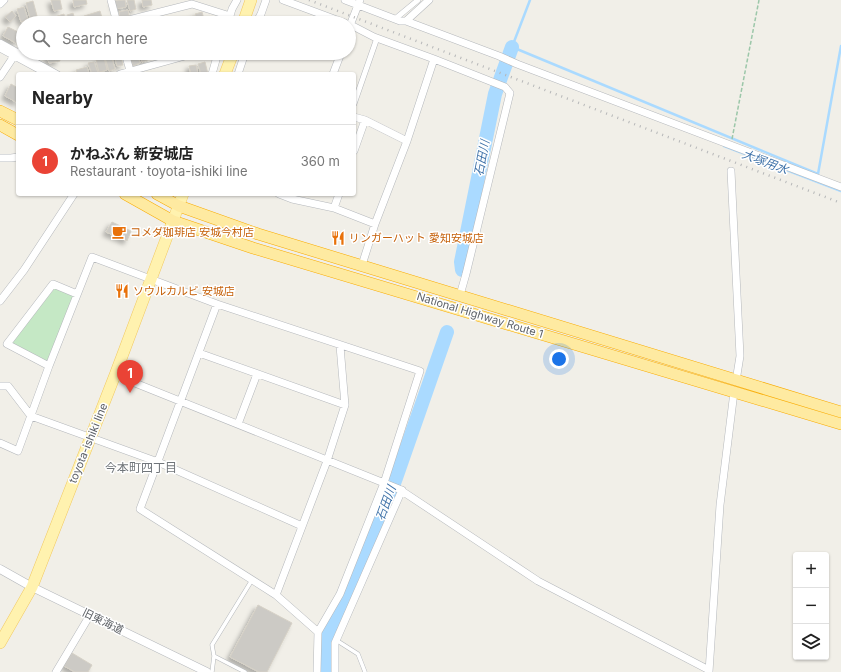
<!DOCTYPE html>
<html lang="en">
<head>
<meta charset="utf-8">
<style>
  :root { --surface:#fff; --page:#f6f6f6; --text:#222; --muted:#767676; --line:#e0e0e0; --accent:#ea4335 }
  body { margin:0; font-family:Inter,"Noto Sans JP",sans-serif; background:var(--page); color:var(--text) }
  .controls { position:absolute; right:12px; bottom:12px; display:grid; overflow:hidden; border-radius:4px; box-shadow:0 1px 3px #0004 }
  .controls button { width:36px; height:36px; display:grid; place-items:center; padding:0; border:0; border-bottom:1px solid var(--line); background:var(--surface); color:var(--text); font:20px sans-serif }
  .you { position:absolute; left:559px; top:359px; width:14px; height:14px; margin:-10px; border:3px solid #fff; border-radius:50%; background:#1a73e8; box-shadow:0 0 0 6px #1a73e833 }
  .badge { display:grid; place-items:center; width:26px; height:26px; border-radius:50%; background:var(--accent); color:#fff; font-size:13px; font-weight:700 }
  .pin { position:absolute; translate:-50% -33px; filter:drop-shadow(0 1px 2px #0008) }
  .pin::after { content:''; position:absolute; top:21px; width:14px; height:12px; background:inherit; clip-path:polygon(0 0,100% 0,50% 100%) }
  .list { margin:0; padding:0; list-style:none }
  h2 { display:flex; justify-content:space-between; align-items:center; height:52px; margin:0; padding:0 16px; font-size:17px }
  h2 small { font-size:13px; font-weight:400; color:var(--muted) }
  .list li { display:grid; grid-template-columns:26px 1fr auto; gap:12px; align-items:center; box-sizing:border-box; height:72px; padding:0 16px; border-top:1px solid var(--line) }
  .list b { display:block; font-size:15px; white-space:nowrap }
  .list p { margin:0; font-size:13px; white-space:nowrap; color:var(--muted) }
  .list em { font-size:13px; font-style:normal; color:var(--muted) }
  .icon { flex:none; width:22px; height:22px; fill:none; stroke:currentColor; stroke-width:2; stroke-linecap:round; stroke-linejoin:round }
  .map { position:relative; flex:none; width:841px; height:672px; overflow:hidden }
  .search { position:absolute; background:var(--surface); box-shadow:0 1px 3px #0004; left:16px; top:16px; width:340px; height:44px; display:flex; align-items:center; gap:10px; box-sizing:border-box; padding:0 14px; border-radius:22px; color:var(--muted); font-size:15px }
  .panel { position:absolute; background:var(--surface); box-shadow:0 1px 3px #0004; left:16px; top:72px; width:340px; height:124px; border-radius:4px }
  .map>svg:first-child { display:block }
  .green { fill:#c5e8c5 }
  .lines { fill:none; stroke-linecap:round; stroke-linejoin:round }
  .stream { stroke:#aadaff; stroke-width:2.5 }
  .river { stroke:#aadaff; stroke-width:14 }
  .building { fill:#cccac5; stroke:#d6d1c6; filter:url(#shadow) }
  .service-casing { stroke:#b5b8bc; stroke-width:4.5 }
  .pedestrian-casing { stroke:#b5b8bc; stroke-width:6 }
  .minor-casing { stroke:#b5b8bc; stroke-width:8 }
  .tertiary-casing { stroke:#b5b8bc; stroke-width:9 }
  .primary-casing { stroke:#f2c960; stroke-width:12 }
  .trunk-casing { stroke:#f9ab00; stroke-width:12 }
  .path { stroke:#9cc7a9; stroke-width:1.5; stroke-dasharray:4 2; stroke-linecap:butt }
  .service { stroke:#fff; stroke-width:3.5 }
  .pedestrian { stroke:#fff; stroke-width:5 }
  .minor { stroke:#fff; stroke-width:7 }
  .tertiary { stroke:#fff; stroke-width:8 }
  .primary { stroke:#fff2af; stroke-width:11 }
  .trunk { stroke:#feeaa1; stroke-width:11 }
  .rail { stroke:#b6b7b8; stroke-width:2.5; stroke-dasharray:1 5; stroke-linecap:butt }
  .labels { text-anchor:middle; stroke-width:3; stroke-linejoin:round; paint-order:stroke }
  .food-label { font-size:11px; fill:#c56008; stroke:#fff; text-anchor:start }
  .street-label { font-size:11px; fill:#5f6368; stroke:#fff }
  .water-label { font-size:12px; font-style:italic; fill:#4174aa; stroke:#fff }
  .neighbourhood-label { font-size:12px; fill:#70757a; stroke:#fff }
</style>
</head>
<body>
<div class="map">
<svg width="841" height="672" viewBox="0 0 841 672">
  <defs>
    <filter id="shadow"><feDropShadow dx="-3.5" dy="3.5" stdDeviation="2" flood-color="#0004"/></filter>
  </defs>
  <rect width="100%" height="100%" fill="#f1efe8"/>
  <path class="green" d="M55,288L73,296L47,363L11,343Z"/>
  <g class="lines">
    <path class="stream" d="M530,0L512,47L818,174L841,46
      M724,146L841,191"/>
    <path class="river" d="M462,270L461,262L495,94L512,47
      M326,672L327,638L332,624L371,544L396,478L447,332"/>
  </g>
  <path class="building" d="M51,0H60L62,9L54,11Z
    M73,0H86L87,4L74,7Z
    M125,0L126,7L116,9L114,1Z
    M127,0H134L136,9L130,11Z
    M142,0H151L152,5L143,7Z
    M33,1L37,16L30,18L26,3Z
    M24,7L28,20L21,22L17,9Z
    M128,10L129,16L120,18L119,12Z
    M12,11L16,16L10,22L5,17Z
    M100,11L103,21L96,23H86L84,16Z
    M202,12L205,23H198L195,14Z
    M73,13L76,23H69L67,15Z
    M64,14L66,23H59L57,16Z
    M193,16L195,23H186L185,18Z
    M8,27L22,34L16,43L3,36Z
    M120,53L123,65L117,66L114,54Z
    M129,53H137L140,63L133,66Z
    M140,53H148L150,59L142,62Z
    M58,55L60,61L49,63L47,57Z
    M111,55L115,69L109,71L105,57Z
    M104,58L107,70L99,72L96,60Z
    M94,62L98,73L92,74L88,63Z
    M205,62L208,74H201L198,64Z
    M196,65L198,74H191L189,66Z
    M87,67L89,74H77L76,70Z
    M11,84L18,88V103L5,96Z
    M112,222L131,231L127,241L106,232Z
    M258,605L292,623L267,672H259L230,657Z
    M72,653L92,665L88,672H75L64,666Z"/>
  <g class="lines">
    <defs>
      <path id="service" d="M336,640L358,654L365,672
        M214,656L212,645L252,580
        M212,672L214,656L245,672"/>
      <path id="pedestrian" d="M395,19L418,0
        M0,42L58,74
        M354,104L377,38"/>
      <path id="minor" d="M111,0L117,23
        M283,0L345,23
        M345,0L400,21H406L429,0
        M0,4L4,0
        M406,21L499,56L517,64L841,187
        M117,23L192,4L230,16
        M228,23L232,9L237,0
        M256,23L261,14L266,0
        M349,24L374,37L434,59L407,141L375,224L362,265
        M349,28L360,0
        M0,48L48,74
        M125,53L131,74
        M434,59L505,87L510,93L466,274L460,295
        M120,74L196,53
        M212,74L218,53
        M238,74L245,53
        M333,74L341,53
        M0,77L14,56L23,49
        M354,117L365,120L407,141
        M354,151L365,120
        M0,158H11L18,157
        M731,171L740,356L736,381
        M279,194L292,199L334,208L375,224
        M334,208L339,194
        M0,301L24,270L74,194
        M217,304L140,509L276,595L318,632L317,672
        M199,353L345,405
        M49,366L7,344L53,284L77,294
        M115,375L399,489L538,581L709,670
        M0,386H8L31,416L158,462L302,526
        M238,424L257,374
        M0,443L18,451L49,366L92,257L217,304L420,371L384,483L340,594L318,632
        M276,595L327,461L345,405L340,346
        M56,672L90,615
        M335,672V643L402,490
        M709,672L720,505L734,392"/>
      <path id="tertiary" d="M0,569L32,587L207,672"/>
      <path id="primary" d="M243,23L251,0
        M225,74L233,53
        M0,643L32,587L115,375L183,194"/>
      <path id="trunk" d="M0,111L18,120
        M0,125L18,135
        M125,194L173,221L253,248L841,424
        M157,194L179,206L258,234L841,412"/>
    </defs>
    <use href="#service" class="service-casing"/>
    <use href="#pedestrian" class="pedestrian-casing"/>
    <use href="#minor" class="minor-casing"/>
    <use href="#tertiary" class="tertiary-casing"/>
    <use href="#primary" class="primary-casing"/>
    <use href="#trunk" class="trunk-casing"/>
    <path class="path" d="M732,139L759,0"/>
    <use href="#service" class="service"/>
    <use href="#pedestrian" class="pedestrian"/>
    <use href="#minor" class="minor"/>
    <use href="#tertiary" class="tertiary"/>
    <use href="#primary" class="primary"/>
    <use href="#trunk" class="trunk"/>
    <path class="rail" d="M309,0L841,203"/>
  </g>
  <defs>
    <symbol id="cafe-bare" viewBox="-9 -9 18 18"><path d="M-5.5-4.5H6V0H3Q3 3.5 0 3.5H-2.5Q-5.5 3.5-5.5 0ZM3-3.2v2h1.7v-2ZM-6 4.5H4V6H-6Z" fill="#e8710a" stroke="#fff" stroke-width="2.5" paint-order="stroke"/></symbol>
    <symbol id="restaurant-bare" viewBox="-9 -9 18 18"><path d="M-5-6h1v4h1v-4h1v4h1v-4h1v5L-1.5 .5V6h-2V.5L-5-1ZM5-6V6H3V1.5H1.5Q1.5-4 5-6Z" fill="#e8710a" stroke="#fff" stroke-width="2.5" paint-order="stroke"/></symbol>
  </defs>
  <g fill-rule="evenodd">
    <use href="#cafe-bare" x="109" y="222" width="20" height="20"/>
    <use href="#restaurant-bare" x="328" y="228" width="20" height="20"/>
    <use href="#restaurant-bare" x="112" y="281" width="20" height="20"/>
  </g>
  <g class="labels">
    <g class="food-label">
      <text x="130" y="236">コメダ珈琲店 安城今村店</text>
      <text x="349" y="242">リンガーハット 愛知安城店</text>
      <text x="133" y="295">ソウルカルビ 安城店</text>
    </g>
    <g class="street-label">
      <text transform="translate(480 315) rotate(17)" y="4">National Highway Route 1</text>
      <text transform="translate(88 443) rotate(-68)" y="4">toyota-ishiki line</text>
      <text transform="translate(103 621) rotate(26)" y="4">旧東海道</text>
    </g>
    <g class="water-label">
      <text transform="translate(482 158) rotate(-79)" y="4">石田川</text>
      <text transform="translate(765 162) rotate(21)" y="4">大塚用水</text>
      <text transform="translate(386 503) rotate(-70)" y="4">石田川</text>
    </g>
    <g class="neighbourhood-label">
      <text x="141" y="472">今本町四丁目</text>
    </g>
  </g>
</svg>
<div class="controls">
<button>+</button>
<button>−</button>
<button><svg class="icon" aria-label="layers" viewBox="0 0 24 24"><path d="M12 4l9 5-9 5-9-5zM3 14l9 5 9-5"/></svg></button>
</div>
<div class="you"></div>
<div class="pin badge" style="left:130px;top:393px">1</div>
<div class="search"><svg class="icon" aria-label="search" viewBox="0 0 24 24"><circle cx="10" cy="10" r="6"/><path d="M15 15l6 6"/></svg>Search here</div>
<section class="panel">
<h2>Nearby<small></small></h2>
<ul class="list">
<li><span class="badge">1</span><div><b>かねぶん 新安城店</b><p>Restaurant · toyota-ishiki line</p></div><em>360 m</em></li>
</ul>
</section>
</div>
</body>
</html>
